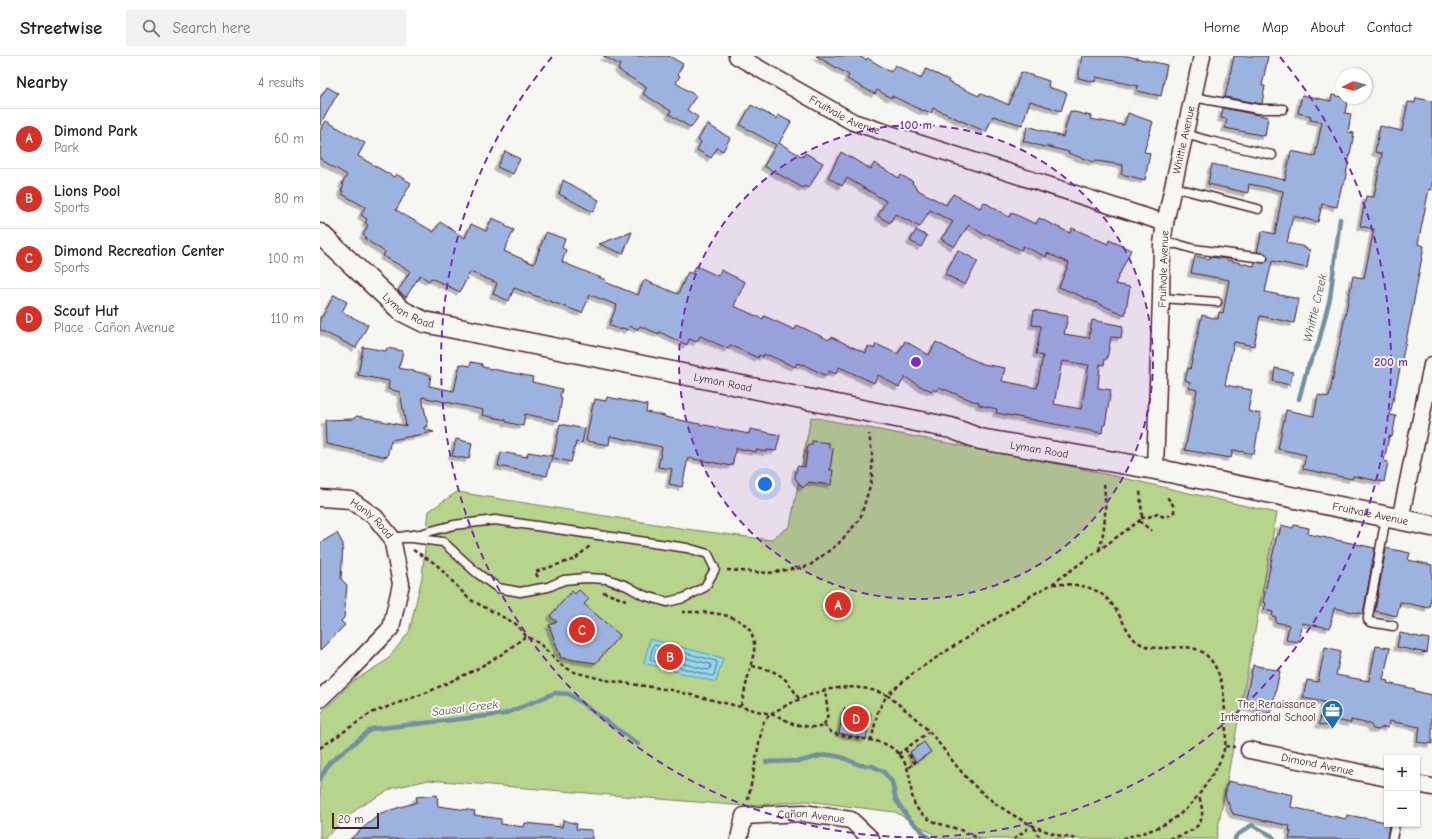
<!DOCTYPE html>
<html lang="en">
<head>
<meta charset="utf-8">
<style>
  :root { --surface:#fff; --page:#f2f2f2; --text:#222; --muted:#767676; --line:#e0e0e0; --accent:#d93025 }
  body { margin:0; font-family:"Comic Neue",sans-serif; background:var(--page); color:var(--text) }
  .controls { position:absolute; right:12px; bottom:12px; display:grid; overflow:hidden; border-radius:0px; box-shadow:0 1px 3px #0004 }
  .controls button { width:36px; height:36px; display:grid; place-items:center; padding:0; border:0; border-bottom:1px solid var(--line); background:var(--surface); color:var(--text); font:20px sans-serif }
  .compass { position:absolute; left:1016px; top:12px; width:36px; height:36px; border-radius:50%; background:var(--surface); box-shadow:0 1px 3px #0004; rotate:264deg }
  .scale { position:absolute; left:12px; bottom:10px; width:47px; box-sizing:border-box; padding-left:4px; border:2px solid #4a1f2b; border-top:0; font-size:11px; line-height:14px; white-space:nowrap; color:#4a1f2b; -webkit-text-stroke:3px #f6f6f2; paint-order:stroke }
  .you { position:absolute; left:445px; top:428px; width:14px; height:14px; margin:-10px; border:3px solid #fff; border-radius:50%; background:#1a73e8; box-shadow:0 0 0 6px #1a73e833 }
  .badge { display:grid; place-items:center; width:26px; height:26px; border-radius:50%; background:var(--accent); color:#fff; font-size:13px; font-weight:700 }
  .pin { position:absolute; translate:-50% -50%; border:2px solid #fff; box-shadow:0 1px 4px #0006 }
  .list { margin:0; padding:0; list-style:none }
  h2 { display:flex; justify-content:space-between; align-items:center; height:52px; margin:0; padding:0 16px; font-size:17px }
  h2 small { font-size:13px; font-weight:400; color:var(--muted) }
  .list li { display:grid; grid-template-columns:26px 1fr auto; gap:12px; align-items:center; box-sizing:border-box; height:60px; padding:0 16px; border-top:1px solid var(--line) }
  .list b { display:block; font-size:15px; white-space:nowrap }
  .list p { margin:0; font-size:13px; white-space:nowrap; color:var(--muted) }
  .list em { font-size:13px; font-style:normal; color:var(--muted) }
  .icon { flex:none; width:22px; height:22px; fill:none; stroke:currentColor; stroke-width:2; stroke-linecap:round; stroke-linejoin:round }
  .map { position:relative; flex:none; width:1112px; height:783px; overflow:hidden }
  header { display:flex; align-items:center; gap:24px; box-sizing:border-box; height:56px; padding:0 20px; background:var(--surface); border-bottom:1px solid var(--line) }
  header strong { font-size:19px }
  nav { display:flex; gap:22px; margin-inline-start:auto; font-size:14px }
  .search { width:280px; height:36px; background:var(--page); display:flex; align-items:center; gap:10px; box-sizing:border-box; padding:0 14px; border-radius:0px; color:var(--muted); font-size:15px }
  main { display:flex }
  aside { flex:1; background:var(--surface) }
  .map>svg:first-child { display:block }
  .green { fill:#b6d48c; stroke:#807a5c }
  .water { fill:#8fdaf0; stroke:#738fa1 }
  .lines { fill:none; stroke-linecap:round; stroke-linejoin:round }
  .shore { stroke:#666a7a; stroke-width:1 }
  .stream { stroke:#738fa1; stroke-width:4.5 }
  .building { fill:#9cb2df; stroke:#4a1f2b; fill-rule:evenodd; filter:url(#shadow) }
  .service-casing { stroke:#4a1f2b; stroke-width:11 }
  .minor-casing { stroke:#4a1f2b; stroke-width:19 }
  .tertiary-casing { stroke:#4a1f2b; stroke-width:23 }
  .path { stroke:#4a1f2b; stroke-width:2.5; stroke-dasharray:4 3; stroke-linecap:butt }
  .service { stroke:#f6f6f2; stroke-width:8 }
  .minor { stroke:#f6f6f2; stroke-width:16 }
  .tertiary { stroke:#f6f6f2; stroke-width:20 }
  .ring { fill:none; stroke:#7b2cbf; stroke-width:2; stroke-dasharray:7 5 }
  .labels { text-anchor:middle; stroke-width:4; stroke-linejoin:round; paint-order:stroke }
  .street-label { font-size:11px; fill:#4a1f2b; stroke:#f6f6f2 }
  .poi-label { font-size:11px; fill:#4a1f2b; stroke:#f6f6f2; text-anchor:end }
  .water-label { font-size:12px; font-style:italic; fill:#5b4e5c; stroke:#f6f6f2 }
  .centre { fill:#7b2cbf; stroke:#f6f6f2; stroke-width:2 }
  .ring-label { font-size:12px; text-anchor:middle; font-weight:bold; fill:#7b2cbf; stroke:#f6f6f2; stroke-width:4; stroke-linejoin:round; paint-order:stroke }
</style>
</head>
<body>
<header>
<strong>Streetwise</strong>
<div class="search"><svg class="icon" aria-label="search" viewBox="0 0 24 24"><circle cx="10" cy="10" r="6"/><path d="M15 15l6 6"/></svg>Search here</div>
<nav><a>Home</a><a>Map</a><a>About</a><a>Contact</a></nav>
</header>
<main>
<aside>
<h2>Nearby<small>4 results</small></h2>
<ul class="list">
<li><span class="badge">A</span><div><b>Dimond Park</b><p>Park</p></div><em>60 m</em></li>
<li><span class="badge">B</span><div><b>Lions Pool</b><p>Sports</p></div><em>80 m</em></li>
<li><span class="badge">C</span><div><b>Dimond Recreation Center</b><p>Sports</p></div><em>100 m</em></li>
<li><span class="badge">D</span><div><b>Scout Hut</b><p>Place · Cañon Avenue</p></div><em>110 m</em></li>
</ul>
</aside>
<div class="map">
<svg width="1112" height="783" viewBox="0 0 1112 783">
  <defs>
    <filter id="shadow"><feDropShadow dx="-3.5" dy="3.5" stdDeviation="0" flood-color="#0004"/></filter>
  </defs>
  <rect width="100%" height="100%" fill="#f6f6f2"/>
  <filter id="ink" filterUnits="userSpaceOnUse"><feTurbulence type="fractalNoise" baseFrequency=".025" numOctaves="2"/><feDisplacementMap in="SourceGraphic" scale="8" xChannelSelector="R" yChannelSelector="G"/><feConvolveMatrix kernelMatrix="1 2 1 2 8 2 1 2 1" color-interpolation-filters="sRGB"/></filter>
  <g filter="url(#ink)">
    <path class="green" d="M491,361L759,412L957,457L896,783H618L610,776L575,756L486,745L425,750L109,724L73,732L39,751L4,783H0V658L35,624L67,604L89,576L102,521L109,455L137,436L366,473L450,484L470,470Z"/>
    <path class="water" d="M330,583L403,602L396,626L324,607Z"/>
    <g class="lines">
      <path class="shore" d="M335,589L396,605L397,607L394,619L392,620L331,604L330,602L333,590Z
        M337,595L390,608L391,610L390,613L388,614L337,601L336,599Z"/>
      <path class="stream" d="M979,343L987,313L998,289L1010,242L1020,163
        M446,706L481,705L500,700L510,699L521,701L540,709L552,710L563,715L572,726L576,744L589,763L610,783
        M0,723L9,707L52,673L184,658L235,637L249,638L318,688
        M915,783L916,780L932,769L952,780L954,783"/>
    </g>
    <path class="building" d="M283,0H349L363,8L358,18L360,20L356,27L376,40L367,54L378,61L371,72L349,58L351,55L323,38L327,31L304,18L298,13L300,9Z
      M496,0H539L546,4L547,2L571,16L575,9L601,23L606,13L629,24L628,26L659,40L660,37L668,41L669,40L689,49L701,16L729,25L728,31L747,37L741,55L710,45L702,69L673,60L666,76L613,52L611,57L604,54L603,55L572,40L571,42L557,34L555,38L527,23L529,19Z
      M762,0H807L847,9L841,40L817,35L818,30L776,21L775,26L758,22Z
      M914,0H948L942,30H945L942,48L905,41Z
      M7,31L18,37L0,69V42Z
      M982,39L1011,45L1012,39L1022,41V42H1028L1025,57L1031,58L1028,76L1034,77L1024,129L1022,128L1017,151L1002,148L998,166L973,160L967,187L985,191L984,192L990,194L987,212L952,205L945,236L979,243L974,267L940,260L934,290L914,286L905,329L932,334L928,355L941,358L934,398L913,394L911,402L865,394L877,334L869,332L870,326L865,324L868,312L870,313L882,259L898,263L899,256L903,257L909,224L871,217L875,200L889,203L890,201L907,203V204L934,210L935,206L945,207L948,203V200L944,197L937,196L942,175L955,178L963,135L929,128L928,137L888,128L892,108L965,124L971,95L995,100L1002,66L990,64L991,60L978,57Z
      M1096,42L1112,45V134L1109,133L1098,188L1104,190L1091,261L1070,359L1076,360L1072,381L1069,380L1064,405L1068,406L1064,426L1033,420L1032,423L983,413L986,399L958,393L966,354L994,360L998,339L1009,341L1033,220L1044,222L1054,173L1040,170L1046,140L1054,141L1062,98L1055,96L1060,70L1082,75L1088,46L1095,47Z
      M431,49L457,63L458,59L471,66L459,87L483,101L485,97L503,107L489,132L484,130L483,132L444,110L456,89L420,69Z
      M903,52L948,61L945,80L905,72L907,63L901,62Z
      M750,55L771,60L770,63L804,69L808,57L833,66L824,96L830,97L825,124L801,118L803,109L777,105L773,106L748,97L749,96L725,90L724,91L703,85L708,70L743,81Z
      M6,65L45,87L38,100L74,121L76,118L91,127L76,154L114,176L120,166L145,182L151,168L166,175L172,162L186,168L185,170L194,174L184,195L214,208L226,176L245,183L242,192L246,194L242,206L286,224L285,226L318,239L324,224L358,238L368,216L372,218L376,210L398,220L401,214L425,226L414,250L443,263L444,260L475,274L477,269L509,284L511,281L546,297L548,290L554,293L556,288L578,298L585,285L609,299L616,286L635,296L663,308L685,312L682,325L717,332L723,300L716,298L721,270L712,269L714,254L748,260L744,278L769,282L772,264L803,270L801,282L791,281L787,303H785L784,309L780,308L778,332L791,334L785,369H783L782,377L687,359L676,357L677,353L659,349V346L653,345L619,331L616,335L612,333L611,335L606,332L605,333L585,321L579,331L558,319L554,327L519,311L516,318L509,315L507,320L482,308V309L477,307L475,311L448,299V300L444,298L443,301L439,299L438,302L410,289L408,293L380,280L377,286L369,283L367,289L339,276V278L320,270L318,273L310,270L308,274L302,272L301,274L289,269L297,249L270,239L262,257L194,232L189,245L173,238L177,227L150,216L140,236L111,222L109,225L100,219L86,241L78,235L90,215L63,200L65,196L45,183L46,181L43,179L48,169L45,167L47,163L41,159L45,151L22,138L23,135H21L24,129L22,128L27,119L0,103V75ZM742,305L769,309L761,353L734,348Z
      M387,68L410,82L403,95L397,92L391,102L377,94L381,86L378,84Z
      M185,95L200,103L193,118L177,111Z
      M521,96L551,113L554,107L579,122L581,119L593,126L592,127L595,130V131L598,133V134L626,149L633,138L660,152L664,146L689,161L692,157L716,168L719,162L750,177L752,172L788,188L789,184L811,194L795,228L810,231L805,259L739,231L749,207L727,197L726,201L703,190L701,194L668,178L666,180L649,169L634,191L621,183L633,166L610,154L600,171L575,158L570,167L558,160L566,145L527,122L522,130L508,121Z
      M243,124L279,144L273,156L239,138Z
      M596,174L607,180L601,191L590,185Z
      M312,176L303,198L279,188Z
      M638,194L658,205L645,229L625,218Z
      M14,239L27,246L22,256L48,269L36,292L0,274V261H2Z
      M43,291L66,295L67,292L83,295L79,312L111,319L109,330L134,335L140,308L150,310L151,306L162,308V311L213,321L212,326L242,333L240,341L242,342L238,365L205,358L203,370L186,366V364L162,359L163,354L102,341L108,371H104V373L114,376L71,384L67,401L6,388L5,364L33,363L37,360L86,370L80,336L68,333L69,325L38,319Z
      M955,312L973,316L970,329L953,325Z
      M287,341L327,349L326,356L345,360V361L429,378L430,373L460,379L456,395L447,394V396L436,394V396L416,392L412,410L368,402L362,431L349,428L352,413L338,411L342,391L290,380L289,389L266,385L273,348H274L275,343L286,345Z
      M240,368L265,373L262,387L256,386L251,406L233,402Z
      M136,383L152,387L149,403L132,400Z
      M492,385L509,387V392L513,393L510,414H513L511,429L489,426L483,432L475,422L477,410L485,411L488,389H492Z
      M181,396L207,401L208,396L232,400L227,420L178,410Z
      M961,469L973,472L974,469L989,472L988,478L1055,492L1043,558L1014,552L1010,572L982,567L978,586L966,584L969,569L955,566L956,561L952,560L953,556L944,554L946,547L943,546L957,478L959,479Z
      M17,477L23,488L21,523L27,529L24,562L21,565L25,569L0,594V487Z
      M1066,492L1090,497L1088,504L1112,509V537L1109,552L1080,546L1077,560L1055,555Z
      M259,534L269,543L264,548L300,579L276,607L241,602L229,569L237,566L230,560L252,535L255,538Z
      M1080,577L1109,583L1107,597L1077,591Z
      M1056,590L1070,592L1063,624L1068,625L1067,627L1095,633V635L1112,639V688L1097,686L1100,671L1069,665L1068,672L1064,671L1058,674L1053,673L1050,668L1031,664V667L1015,664L1013,671L999,668L1004,646L983,642L987,624L998,626L1005,591L1021,595L1016,619L1049,625Z
      M933,609L960,615L951,657L924,651Z
      M524,652L551,658L546,683L519,677Z
      M604,686L611,696L596,706L590,696Z
      M908,725L973,739L971,751L1026,763L1027,759L1067,766V768H1069L1067,783H969L971,775H969L970,770L913,758L905,740Z
      M117,739L118,750L155,755L154,759L181,763V768L204,771L205,767L242,771L243,764L257,768L256,773L272,774V783H30L61,757L97,746L96,741Z"/>
    <g class="lines">
      <defs>
        <path id="service" d="M873,41L938,53H963
          M865,78L890,85L952,99
          M853,131L938,153
          M842,188H857L874,193L943,202
          M841,242L897,246
          M1066,461L1048,561V564L1050,566L1073,570
          M175,464L367,492L388,498L395,513L385,531L364,542L347,546L323,539L307,530L287,523L265,522L244,524L228,531L200,536L178,532L157,517L123,486L92,482H72L100,478L134,469Z
          M1072,783L1075,768"/>
        <g id="minor">
          <path id="s1" d="M417,0L533,66L845,167L842,188L841,242L835,413"/>
          <path id="s2" d="M845,167L882,0"/>
          <path id="s3" d="M0,442L31,444L55,461L72,482L81,528L71,572L30,614L0,643"/>
          <path d="M1080,464L1112,309"/>
          <path id="s4" d="M929,694L1067,722"/>
          <path d="M1097,728L1112,731"/>
          <path id="s5" d="M419,783L424,760L483,757L531,764L551,783"/>
        </g>
        <g id="tertiary">
          <path id="s6" d="M0,178L82,255L104,266L631,372L660,383L835,413L1112,470"/>
        </g>
      </defs>
      <use href="#service" class="service-casing"/>
      <use href="#minor" class="minor-casing"/>
      <use href="#tertiary" class="tertiary-casing"/>
      <path class="path" d="M821,462L829,461L837,457C843,462 848,462 854,456C855,446 848,446 847,439
        M819,465L832,475
        M93,494L116,508L149,543L196,568L206,580L220,588L241,609L254,616L285,624L351,634L450,658C489,637 523,621 567,639L596,615L712,539L732,528L819,465L822,459L820,435
        M779,494C786,471 786,451 784,427
        M407,514L449,517L489,510L518,488L540,463L552,423V397L549,378
        M218,521L215,516L255,503L271,489
        M733,528C763,528 783,530 799,559C804,567 808,577 815,584C837,603 870,579 889,602C902,616 904,638 905,656C905,667 907,678 905,689C903,701 897,712 890,722C866,762 842,774 798,783
        M283,536L299,542L306,544
        M362,556C390,556 438,555 434,596L421,650
        M432,610C458,615 465,619 479,643
        M504,669C507,671 510,676 513,677C516,679 521,679 525,680C539,683 560,683 572,692C600,713 583,740 601,757C613,769 628,769 643,775C648,777 654,780 659,783
        M551,685L558,655L567,639C581,650 596,662 609,675C622,690 633,707 647,722C669,746 700,766 731,777C739,780 748,781 757,783
        M905,690L915,691
        M0,692L51,657L108,636L155,614L182,598L206,580
        M585,693L595,707L588,712
        M578,698L609,676
        M428,744L443,667L450,658L460,661L473,668L491,671H500L504,669L508,658L505,634
        M714,771L717,778L723,783
        M694,783L705,775L710,768
        M850,783C853,781 856,781 859,780C882,772 886,763 879,740"/>
      <use href="#service" class="service"/>
      <use href="#minor" class="minor"/>
      <use href="#tertiary" class="tertiary"/>
    </g>
  </g>
  <circle cx="596" cy="306" r="237" fill="#7b2cbf" fill-opacity=".12"/>
  <g class="ring">
    <circle cx="596" cy="306" r="237"/>
    <path d="M960 1A475 475 0 1 1 232 1"/>
  </g>
  <defs>
    <symbol id="office-pin" viewBox="-11 -11 22 30"><path d="M0 17L-7.5 6A9.5 9.5 0 1 1 7.5 6Z" fill="#1f6fb2" stroke="#f6f6f2"/><path d="M-6-3h4V-5.5h4V-3h4V5H-6ZM-1-4.5V-3h2v-1.5ZM-6 0V1H6V0Z" fill="#fff"/></symbol>
  </defs>
  <g fill-rule="evenodd">
    <use href="#office-pin" x="1000" y="642" width="25" height="34"/>
  </g>
  <g class="labels">
    <g class="street-label">
      <text dy="4" stroke="none"><textPath href="#s1" startOffset="123">Fruitvale Avenue</textPath></text>
      <text dy="4" stroke="none"><textPath href="#s2" startOffset="85">Whittle Avenue</textPath></text>
      <text transform="translate(843 213) rotate(-88)" y="4">Fruitvale Avenue</text>
      <text dy="4" stroke="none"><textPath href="#s6" startOffset="118">Lyman Road</textPath></text>
      <text dy="4" stroke="none"><textPath href="#s6" startOffset="442">Lyman Road</textPath></text>
      <text dy="4" stroke="none"><textPath href="#s6" startOffset="766">Lyman Road</textPath></text>
      <text dy="4" stroke="none"><textPath href="#s6" startOffset="1103">Fruitvale Avenue</textPath></text>
      <text dy="4" stroke="none"><textPath href="#s3" startOffset="59">Hanly Road</textPath></text>
      <text dy="4" stroke="none"><textPath href="#s4" startOffset="70">Dimond Avenue</textPath></text>
      <text dy="4" stroke="none"><textPath href="#s5" startOffset="91">Cañon Avenue</textPath></text>
    </g>
    <g class="poi-label">
      <text x="996" y="652">The Renaissance<tspan x="996" dy="13">International School</tspan></text>
    </g>
    <g class="water-label">
      <text transform="translate(995 252) rotate(-77)" y="4">Whittle Creek</text>
      <text transform="translate(145 652) rotate(-7)" y="4">Sausal Creek</text>
    </g>
  </g>
  <circle cx="596" cy="306" r="6" class="centre"/>
  <g class="ring-label">
    <text x="596" y="73">100 m</text>
    <text x="1071" y="310">200 m</text>
  </g>
</svg>
<div class="controls">
<button>+</button>
<button>−</button>
</div>
<svg class="compass" viewBox="-18 -18 36 36"><path d="M0-13l5 13h-10z" fill="#e53935"/><path d="M0 13l5-13h-10z" fill="#767676"/></svg>
<div class="scale">20 m</div>
<div class="you"></div>
<div class="pin badge" style="left:518px;top:549px">A</div>
<div class="pin badge" style="left:350px;top:601px">B</div>
<div class="pin badge" style="left:262px;top:574px">C</div>
<div class="pin badge" style="left:536px;top:663px">D</div>
</div>
</main>
</body>
</html>
